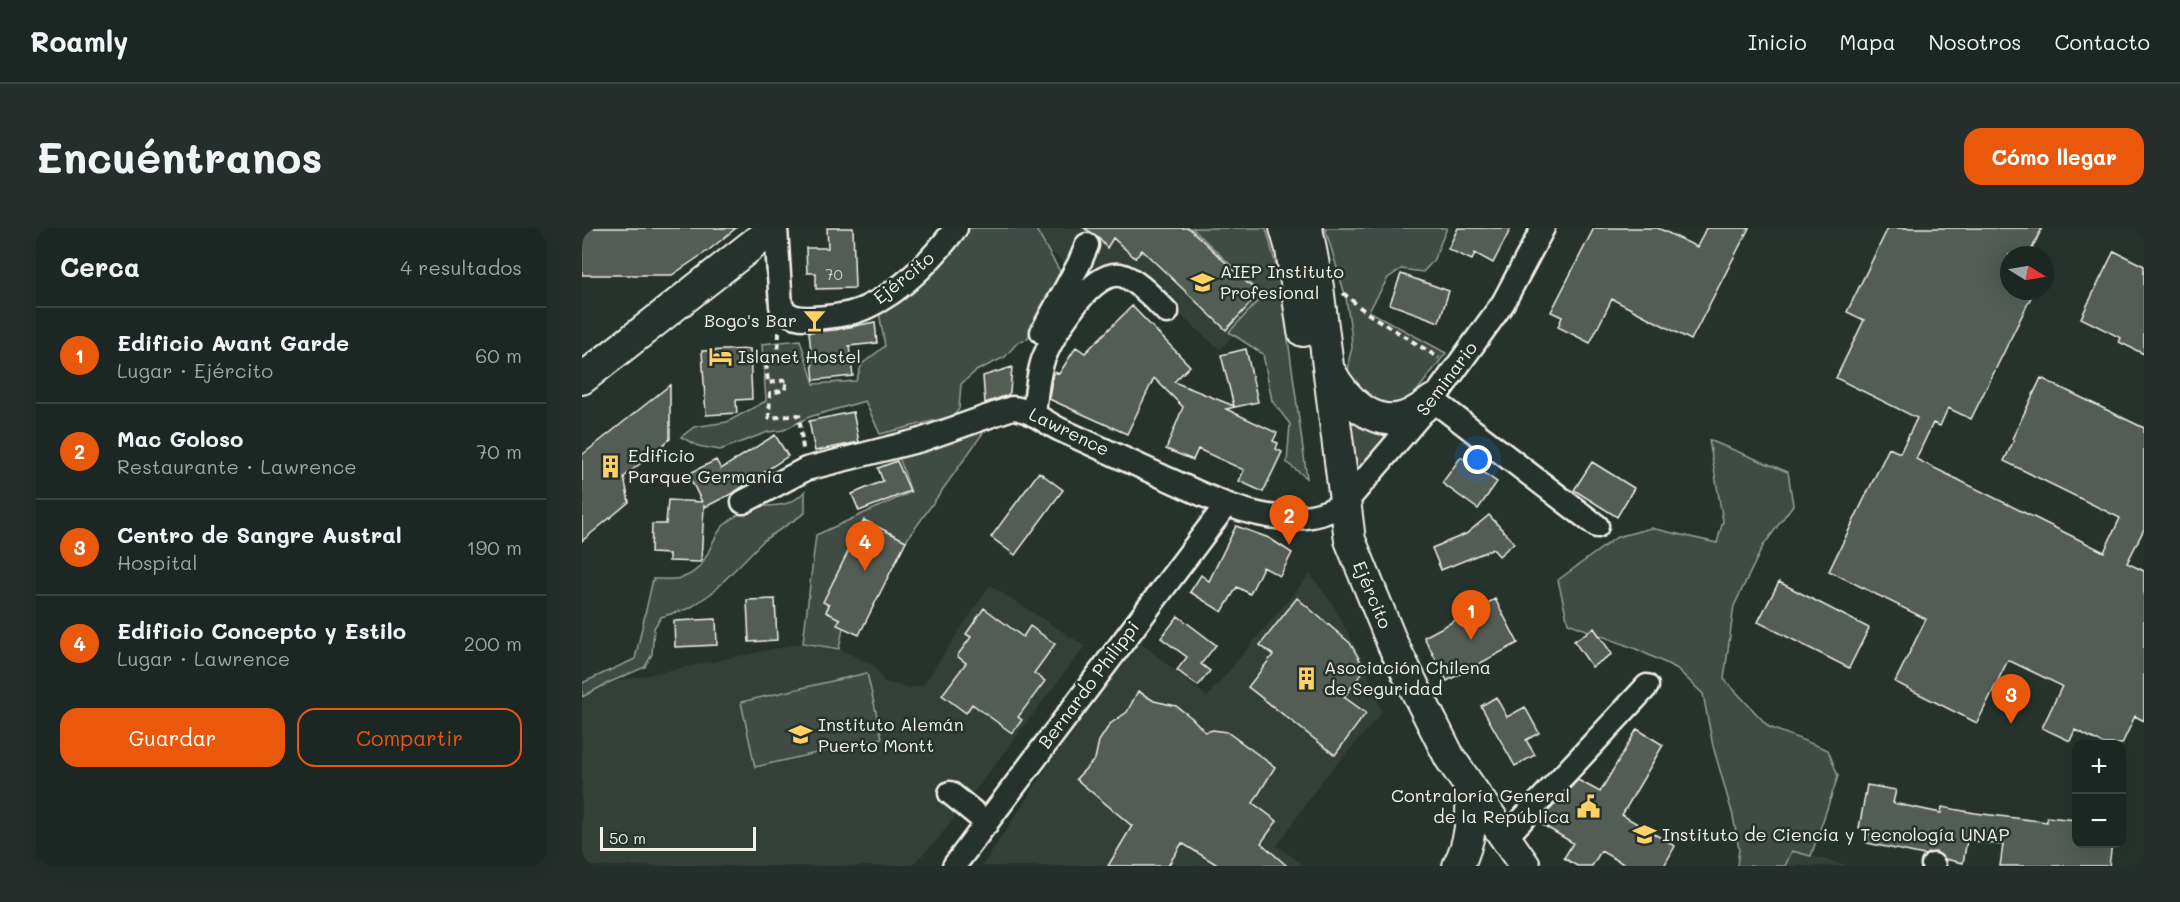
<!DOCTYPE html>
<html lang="es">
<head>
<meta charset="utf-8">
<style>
  :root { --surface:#1c2622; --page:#252e2a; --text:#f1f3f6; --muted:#a0a5a5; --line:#3a4340; --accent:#ea580c }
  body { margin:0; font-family:Mali,sans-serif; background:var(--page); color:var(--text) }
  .controls { position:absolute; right:18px; bottom:18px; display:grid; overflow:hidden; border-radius:12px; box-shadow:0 6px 24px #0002 }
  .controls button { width:54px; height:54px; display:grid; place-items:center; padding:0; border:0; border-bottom:2px solid var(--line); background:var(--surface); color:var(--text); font:30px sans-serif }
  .compass { position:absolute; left:1418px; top:18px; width:54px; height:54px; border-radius:50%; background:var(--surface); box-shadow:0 6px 24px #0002; rotate:101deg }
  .scale { position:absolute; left:18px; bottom:15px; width:156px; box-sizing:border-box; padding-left:6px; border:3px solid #f4f1e8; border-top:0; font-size:16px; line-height:21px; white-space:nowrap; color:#f4f1e8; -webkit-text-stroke:4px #26332d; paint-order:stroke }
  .you { position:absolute; left:896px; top:232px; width:21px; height:21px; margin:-15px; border:4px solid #fff; border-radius:50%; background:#1a73e8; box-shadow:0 0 0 9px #1a73e833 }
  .badge { display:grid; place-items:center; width:39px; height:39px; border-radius:50%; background:var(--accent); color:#fff; font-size:20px; font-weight:700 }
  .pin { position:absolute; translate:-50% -50px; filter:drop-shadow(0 2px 3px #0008) }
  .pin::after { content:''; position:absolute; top:32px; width:21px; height:18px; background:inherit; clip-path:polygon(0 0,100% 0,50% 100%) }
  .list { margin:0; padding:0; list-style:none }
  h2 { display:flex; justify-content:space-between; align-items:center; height:78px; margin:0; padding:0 24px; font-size:26px }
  h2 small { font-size:20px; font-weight:400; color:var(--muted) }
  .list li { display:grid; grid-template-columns:39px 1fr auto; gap:18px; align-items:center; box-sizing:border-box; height:96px; padding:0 24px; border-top:2px solid var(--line) }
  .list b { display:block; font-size:22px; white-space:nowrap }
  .list p { margin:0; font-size:20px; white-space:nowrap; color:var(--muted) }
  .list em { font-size:20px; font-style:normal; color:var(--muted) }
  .actions { display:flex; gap:12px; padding:18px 24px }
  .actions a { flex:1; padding:14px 0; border:2px solid var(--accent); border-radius:18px; text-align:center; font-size:21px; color:var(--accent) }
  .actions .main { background:var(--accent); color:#fff }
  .map { position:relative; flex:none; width:1562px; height:638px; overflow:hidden; border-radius:18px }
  header { display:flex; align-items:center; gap:36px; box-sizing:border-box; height:84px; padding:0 30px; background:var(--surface); border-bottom:2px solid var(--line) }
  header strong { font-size:28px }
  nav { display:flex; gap:33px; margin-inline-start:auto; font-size:21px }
  .intro { display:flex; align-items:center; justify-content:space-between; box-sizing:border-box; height:144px; padding:0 36px }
  h1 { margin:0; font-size:42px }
  .button { padding:15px 27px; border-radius:18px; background:var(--accent); color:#fff; font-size:21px; font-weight:700 }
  main { display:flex; gap:36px; padding:0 36px }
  aside { flex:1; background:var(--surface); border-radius:18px; box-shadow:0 6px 24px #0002 }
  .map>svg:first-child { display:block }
  .built { fill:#333f39 }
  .green { fill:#414b45; stroke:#9a9e96; stroke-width:1.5 }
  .building { fill:#525c55; stroke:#f4f1e8; stroke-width:1.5 }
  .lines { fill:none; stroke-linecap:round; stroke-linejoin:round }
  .minor-casing { stroke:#f4f1e8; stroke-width:27 }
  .major-casing { stroke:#f4f1e8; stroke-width:34 }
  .path { stroke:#f4f1e8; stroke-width:4; stroke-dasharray:6 4.5; stroke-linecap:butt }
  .minor { stroke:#26332d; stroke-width:22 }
  .major { stroke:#26332d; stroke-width:30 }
  .labels { text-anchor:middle; stroke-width:5; stroke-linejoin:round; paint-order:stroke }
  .number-label { font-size:15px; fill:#ccccc3 }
  .poi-label { font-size:18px; fill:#f4f1e8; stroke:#26332d; text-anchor:start }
  .street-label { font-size:18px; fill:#f4f1e8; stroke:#26332d }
</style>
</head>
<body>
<header>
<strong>Roamly</strong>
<nav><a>Inicio</a><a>Mapa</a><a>Nosotros</a><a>Contacto</a></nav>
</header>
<div class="intro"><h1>Encuéntranos</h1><a class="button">Cómo llegar</a></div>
<main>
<aside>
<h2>Cerca<small>4 resultados</small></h2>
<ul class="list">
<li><span class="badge">1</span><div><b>Edificio Avant Garde</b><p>Lugar · Ejército</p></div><em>60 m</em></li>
<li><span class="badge">2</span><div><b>Mac Goloso</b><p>Restaurante · Lawrence</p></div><em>70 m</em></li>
<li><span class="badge">3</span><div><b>Centro de Sangre Austral</b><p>Hospital</p></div><em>190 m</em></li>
<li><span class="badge">4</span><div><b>Edificio Concepto y Estilo</b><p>Lugar · Lawrence</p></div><em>200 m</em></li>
</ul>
<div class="actions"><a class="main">Guardar</a><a>Compartir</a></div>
</aside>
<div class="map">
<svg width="1562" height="638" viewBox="0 0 1562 638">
  <rect width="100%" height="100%" fill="#26332d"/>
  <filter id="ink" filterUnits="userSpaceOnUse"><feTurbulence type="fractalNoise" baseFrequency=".0167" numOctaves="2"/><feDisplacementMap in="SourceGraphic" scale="12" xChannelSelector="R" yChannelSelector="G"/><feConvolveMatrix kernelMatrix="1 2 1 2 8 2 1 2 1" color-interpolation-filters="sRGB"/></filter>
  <g filter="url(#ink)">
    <path class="built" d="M446,0H619L689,64L638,122L536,32L493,45L445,2Z
      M728,346L750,375L782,435L800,485L740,553L695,618L723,638H400L512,469L554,411L625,469Z
      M408,357L503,418L356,611L329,638H0V469L26,455L221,415L257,421L292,437L302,454L329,460L342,456Z
      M1209,623L1269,638H1203Z"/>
    <path class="green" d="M375,0H453L480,47L445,111L436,114L423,129L394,143L379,156L377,181L371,188L298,206L283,173L227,189L202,202L186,204L138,222L116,218L99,209L112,199L145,194L184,173L180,116L218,112L232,156L274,153L280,136L303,118L296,79Z
      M610,0H684L698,53L725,250L705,235L708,196L690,173L681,126L647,104L681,68Z
      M743,0H865L851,33L841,44L819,41L806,50L787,83L864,125L825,176L798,180L766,148L767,131L770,120L769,103L764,70Z
      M762,186L812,204L772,252Z
      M395,200L401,205L324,313L304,303L247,377L244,384L258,391L261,400L257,421L221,415L234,307L329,264L317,229Z
      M1127,212L1206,244L1211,277L1181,318L1152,378L1142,451L1187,499L1246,522L1256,548L1229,628L1210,623L1203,638H1155L1157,621L1151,588L1131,518L1121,466L1094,440L1054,421L986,395L976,352L1035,309L1069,300L1135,315L1141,293Z
      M223,263V285L182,312L131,364L108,380L79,389L72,400L70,426L63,439L26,455L0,469V455L53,431L71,351C80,351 91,352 99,350C127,342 125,316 141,298C146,294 154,288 160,284C181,272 203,286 223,263Z
      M285,445L300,510L173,539L159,474Z"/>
    <path class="building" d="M0,0H154L127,22L90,47H0Z
      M245,0H271L273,60L234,61V45H225L224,20H246Z
      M502,0H607L677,66L644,102L560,22L553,30L531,10L525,20L515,8Z
      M876,0H929L911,35L893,25L890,32L866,21Z
      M1012,0H1076L1115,19L1124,0H1167L1109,112L1030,71L1008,115L976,99L980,89L969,84Z
      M1306,0H1460L1447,27H1427V63H1452L1389,191L1366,180L1358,198L1351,195L1334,231L1522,324L1538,290L1422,233L1432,212L1430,211L1459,150L1562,200V301L1545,335L1562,343V493L1553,488L1540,516H1522L1493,502L1488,513L1460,500L1480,458L1426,432L1395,495L1313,454L1344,391L1247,343L1307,220L1318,225L1335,190L1254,150L1282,92L1265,84Z
      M1532,23L1562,38V126L1537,114L1539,110L1499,90Z
      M819,46L867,63L857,94L808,76Z
      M550,78L608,138L592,154L652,178L639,127L664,121L676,174L644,181L695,205L691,213L696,215L694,221L700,224L681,264L657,253L662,242L616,221L611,232L584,221L601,179L572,150L545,206L467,171L470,151L473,144L477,146L494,119L503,125Z
      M293,94L295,115L267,118L271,148L232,152L227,104L253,102Z
      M168,121L170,171L154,172L155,185L124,187L120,123Z
      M430,139L428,164L426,167L403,175L401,148Z
      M88,157V211L42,249L47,274L0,313V227Z
      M271,184L277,214L233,223L227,193Z
      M193,207L206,228L151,265L123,279L122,278L119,334L87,333V326L69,325L70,296H84L86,272L120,274L106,246L134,232L139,241Z
      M879,229L915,254L896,281L860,255Z
      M315,233L328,263L277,283L270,266L301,253L296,240Z
      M1010,234L1052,260L1035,289L992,262Z
      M457,244L481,262L433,327L409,309Z
      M907,287L932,315L917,328L911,321L859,342L850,320L884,306Z
      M282,292L324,313L277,407L255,397L258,391L244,384L247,377L241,374Z
      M654,298L687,310L710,325L698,348L681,339L668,366L655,359L640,384L608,364L619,347L627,353Z
      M1197,354L1287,400L1267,440L1176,394Z
      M715,370L768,415L783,441L762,469L784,485L753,527L666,459L691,427L678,417Z
      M193,371L195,412L167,414L165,372Z
      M913,371L936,415L865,453L842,409Z
      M402,380L441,409L448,398L473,416L452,445L463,453L436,489L440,492L430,505L390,476L384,485L360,467L384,435L375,428L389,409L384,406Z
      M596,388L634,417L619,436L628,443L616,458L595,442L605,429L579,410Z
      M134,391L135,417L93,419L92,393Z
      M1012,400L1030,426L1010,439L992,413Z
      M556,463L572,473L594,478L610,490L623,504L631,502L645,504L693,539L671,575L695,593L679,615L705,638H637L600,615L586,638H526L550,598L494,551L513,531L517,513L528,496L545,484Z
      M914,469L925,489L943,479L957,505L944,512L953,527L933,538L899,478Z
      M1055,501L1081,517L1040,587L1093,618L1082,638H1045L1019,623L1010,638H995L982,630L991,615L956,594L996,552L1018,564Z
      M1285,557L1314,562L1311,575L1359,585L1360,579L1393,585L1465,594V589L1494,592V615H1530L1527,638H1418L1421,617L1385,612L1381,635L1363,631L1354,624L1342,627L1285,615L1288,602L1277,600Z"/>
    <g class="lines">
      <defs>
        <path id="minor" d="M194,0L199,78C205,89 219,91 231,90C249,89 269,87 285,79C322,62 350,31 374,0
          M460,104L497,36L505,17
          M851,172L1015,298
          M452,187C454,168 455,150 461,132C470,108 508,43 538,47C554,50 574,73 585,84
          M161,274L224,241L339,212L430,180C448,181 464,195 479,202C511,217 543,231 575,246C631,271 705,313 764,274L851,172L921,75L961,0
          M368,565L405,595
          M923,610L1065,458
          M1351,637L1352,638
          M372,638L644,277"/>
        <path id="major" d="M703,0L709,21L721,103
          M725,0L736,59L768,312L811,417L868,530L943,638
          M749,145C763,170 790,200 823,189C833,185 842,179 851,172
          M0,151L184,6L188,0
          M876,638C889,613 890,590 889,562"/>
      </defs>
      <use href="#minor" class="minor-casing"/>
      <use href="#major" class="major-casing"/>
      <path class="path" d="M761,65L785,85L857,130
        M197,104L196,132L184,134L186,155L205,152L203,162L188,165L187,190L217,187L221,221"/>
      <use href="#minor" class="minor"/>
      <use href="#major" class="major"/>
    </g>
  </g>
  <defs>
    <symbol id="university-bare" viewBox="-9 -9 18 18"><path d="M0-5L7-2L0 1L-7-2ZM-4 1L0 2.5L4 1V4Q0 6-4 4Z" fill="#ffd166" stroke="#26332d" stroke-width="2.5" paint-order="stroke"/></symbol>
    <symbol id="bar-bare" viewBox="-9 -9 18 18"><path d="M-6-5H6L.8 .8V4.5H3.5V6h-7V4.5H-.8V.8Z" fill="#ffd166" stroke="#26332d" stroke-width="2.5" paint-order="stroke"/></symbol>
    <symbol id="hotel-bare" viewBox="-9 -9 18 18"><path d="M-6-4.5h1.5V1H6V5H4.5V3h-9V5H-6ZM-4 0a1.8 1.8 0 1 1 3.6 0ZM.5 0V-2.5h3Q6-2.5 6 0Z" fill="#ffd166" stroke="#26332d" stroke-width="2.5" paint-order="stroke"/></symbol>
    <symbol id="building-bare" viewBox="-9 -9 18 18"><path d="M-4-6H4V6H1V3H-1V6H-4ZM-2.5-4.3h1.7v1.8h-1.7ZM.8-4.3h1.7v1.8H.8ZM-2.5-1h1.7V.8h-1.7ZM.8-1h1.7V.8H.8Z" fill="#ffd166" stroke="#26332d" stroke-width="2.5" paint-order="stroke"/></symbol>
    <symbol id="school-bare" viewBox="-9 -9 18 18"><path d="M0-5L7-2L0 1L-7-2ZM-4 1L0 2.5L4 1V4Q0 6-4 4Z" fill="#ffd166" stroke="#26332d" stroke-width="2.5" paint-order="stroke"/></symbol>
    <symbol id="civic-bare" viewBox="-9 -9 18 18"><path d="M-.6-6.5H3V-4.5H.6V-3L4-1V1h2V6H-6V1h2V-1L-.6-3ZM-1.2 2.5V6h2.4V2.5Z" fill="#ffd166" stroke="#26332d" stroke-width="2.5" paint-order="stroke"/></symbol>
  </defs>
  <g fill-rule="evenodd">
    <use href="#university-bare" x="604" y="38" width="33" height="33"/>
    <use href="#bar-bare" x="216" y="76" width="33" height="33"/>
    <use href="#hotel-bare" x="122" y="112" width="33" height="33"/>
    <use href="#building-bare" x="12" y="222" width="33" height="33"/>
    <use href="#building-bare" x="708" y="434" width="33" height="33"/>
    <use href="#school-bare" x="202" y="490" width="33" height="33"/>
    <use href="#civic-bare" x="990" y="562" width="33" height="33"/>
    <use href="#university-bare" x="1046" y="590" width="33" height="33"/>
  </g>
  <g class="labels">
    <g class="number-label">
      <text x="252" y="52">70</text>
    </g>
    <g class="poi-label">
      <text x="638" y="50">AIEP Instituto<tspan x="638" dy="21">Profesional</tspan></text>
      <text x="215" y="99" text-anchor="end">Bogo's Bar</text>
      <text x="156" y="135">Islanet Hostel</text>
      <text x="46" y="234">Edificio<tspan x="46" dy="21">Parque Germania</tspan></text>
      <text x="742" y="446">Asociación Chilena<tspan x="742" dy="21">de Seguridad</tspan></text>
      <text x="236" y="503">Instituto Alemán<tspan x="236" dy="21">Puerto Montt</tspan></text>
      <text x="988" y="574" text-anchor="end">Contraloría General<tspan x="988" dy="21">de la República</tspan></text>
      <text x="1080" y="613">Instituto de Ciencia y Tecnología UNAP</text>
    </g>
    <g class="street-label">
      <text transform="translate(322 50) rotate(-39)" y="6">Ejército</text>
      <text transform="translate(865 151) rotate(-53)" y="6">Seminario</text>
      <text transform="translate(487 204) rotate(26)" y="6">Lawrence</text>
      <text transform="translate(790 367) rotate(67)" y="6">Ejército</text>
      <text transform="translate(507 457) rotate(-53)" y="6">Bernardo Philippi</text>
    </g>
  </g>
</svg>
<div class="controls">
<button>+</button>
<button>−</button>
</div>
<svg class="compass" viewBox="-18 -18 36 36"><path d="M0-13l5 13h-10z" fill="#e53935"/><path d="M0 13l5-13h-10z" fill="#a0a5a5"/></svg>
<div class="scale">50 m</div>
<div class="you"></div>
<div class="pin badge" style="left:889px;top:412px">1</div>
<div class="pin badge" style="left:707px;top:317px">2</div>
<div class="pin badge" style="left:1429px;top:496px">3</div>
<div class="pin badge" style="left:283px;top:343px">4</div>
</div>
</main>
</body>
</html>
